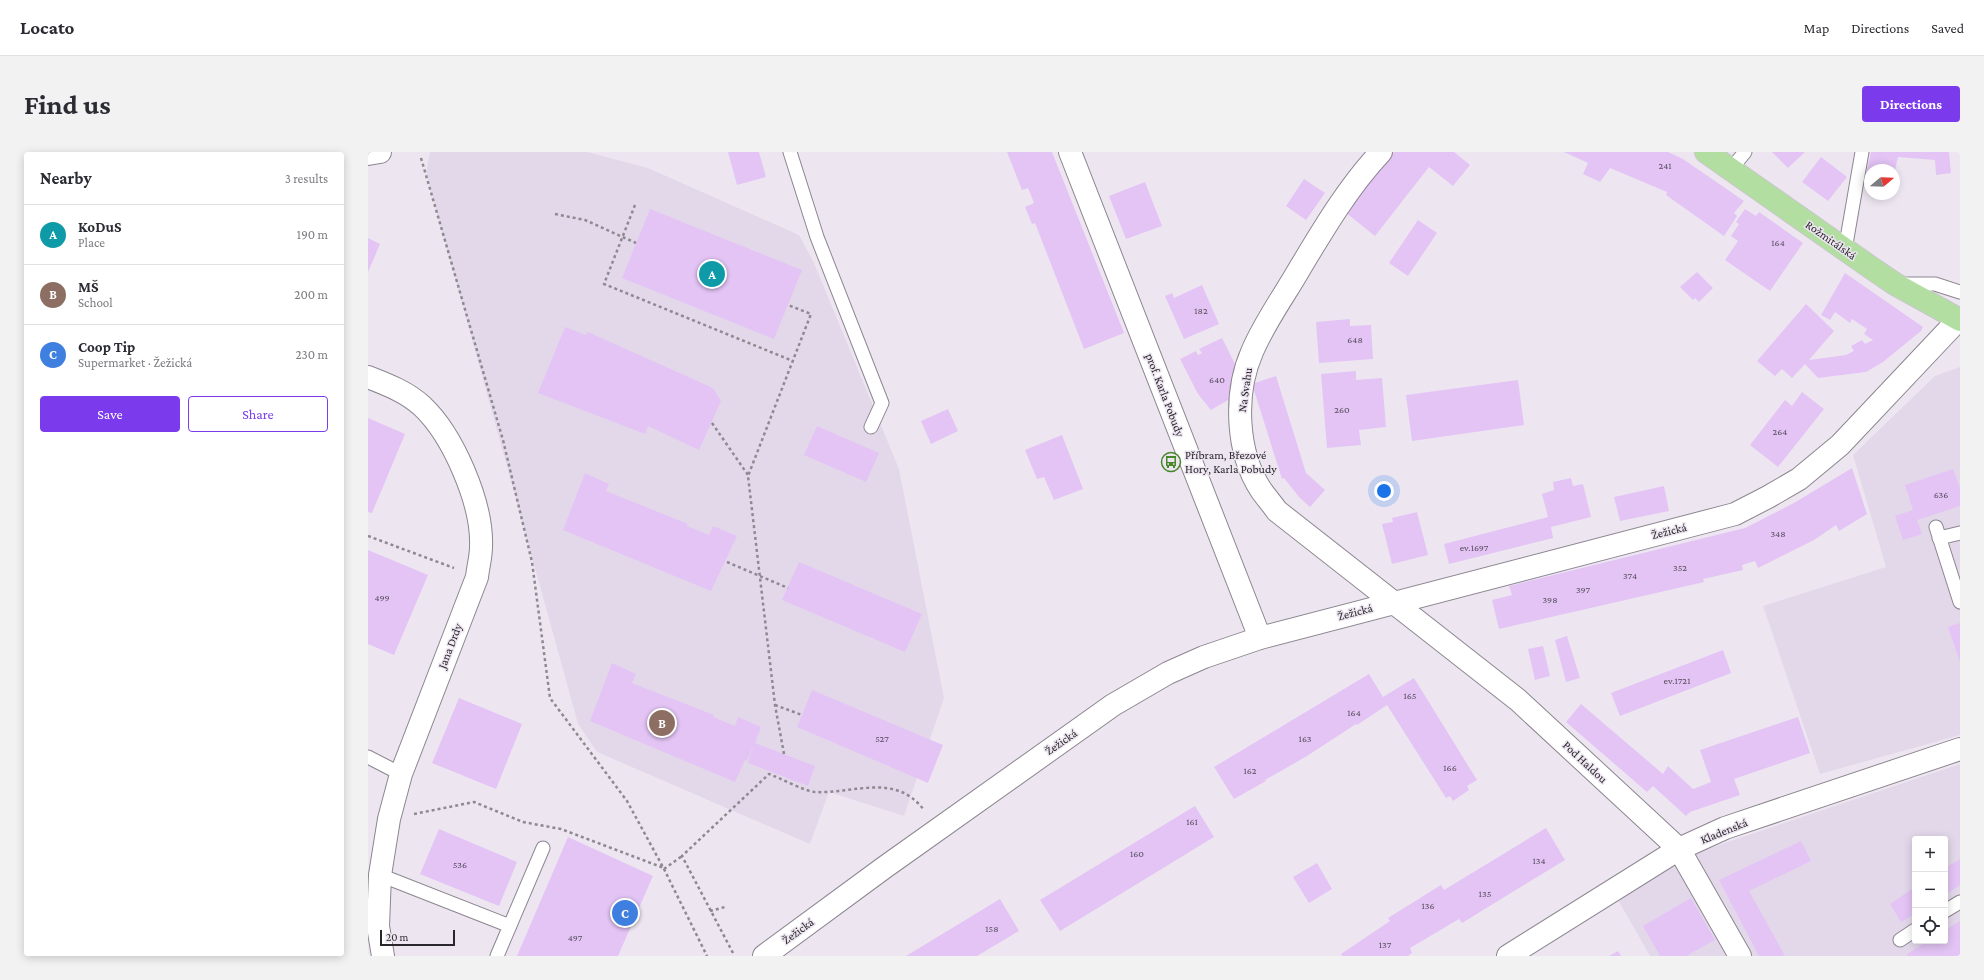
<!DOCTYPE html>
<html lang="en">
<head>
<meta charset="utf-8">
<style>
  :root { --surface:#fff; --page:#f2f2f3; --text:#2b2b33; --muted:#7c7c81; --line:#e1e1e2; --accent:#7c3aed }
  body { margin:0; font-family:"Crimson Pro",serif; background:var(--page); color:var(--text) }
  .controls { position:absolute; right:12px; bottom:12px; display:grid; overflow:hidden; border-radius:4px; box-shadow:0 2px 10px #0003 }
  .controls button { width:36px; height:36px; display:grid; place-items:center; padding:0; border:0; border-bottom:1px solid var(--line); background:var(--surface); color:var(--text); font:20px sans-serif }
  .compass { position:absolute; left:1496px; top:12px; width:36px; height:36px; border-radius:50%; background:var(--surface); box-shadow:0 2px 10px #0003; rotate:71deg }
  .scale { position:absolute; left:12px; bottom:10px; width:75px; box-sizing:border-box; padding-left:4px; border:2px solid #2a272c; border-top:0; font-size:11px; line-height:14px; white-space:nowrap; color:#2a272c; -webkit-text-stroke:3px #ede6f1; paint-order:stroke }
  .you { position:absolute; left:1016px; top:339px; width:14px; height:14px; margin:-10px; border:3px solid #fff; border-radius:50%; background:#1a73e8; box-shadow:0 0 0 6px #1a73e833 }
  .badge { display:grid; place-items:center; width:26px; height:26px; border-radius:50%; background:var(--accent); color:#fff; font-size:13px; font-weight:700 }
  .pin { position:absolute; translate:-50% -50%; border:2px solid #fff; box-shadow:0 1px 4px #0006 }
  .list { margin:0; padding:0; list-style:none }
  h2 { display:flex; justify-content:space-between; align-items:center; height:52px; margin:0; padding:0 16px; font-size:17px }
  h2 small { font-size:13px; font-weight:400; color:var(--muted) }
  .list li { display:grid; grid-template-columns:26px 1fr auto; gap:12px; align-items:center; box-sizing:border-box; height:60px; padding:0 16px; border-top:1px solid var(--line) }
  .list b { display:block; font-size:15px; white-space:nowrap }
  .list p { margin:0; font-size:13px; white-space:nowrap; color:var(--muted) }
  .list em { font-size:13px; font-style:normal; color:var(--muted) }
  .actions { display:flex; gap:8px; padding:12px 16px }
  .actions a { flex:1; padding:9px 0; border:1px solid var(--accent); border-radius:4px; text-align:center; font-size:14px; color:var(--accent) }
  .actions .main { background:var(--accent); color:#fff }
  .icon { flex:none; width:22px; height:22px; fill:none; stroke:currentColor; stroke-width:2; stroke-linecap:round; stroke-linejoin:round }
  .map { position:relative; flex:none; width:1592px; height:804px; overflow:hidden; border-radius:4px }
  header { display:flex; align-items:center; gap:24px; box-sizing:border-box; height:56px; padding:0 20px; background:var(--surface); border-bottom:1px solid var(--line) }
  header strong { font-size:19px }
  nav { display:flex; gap:22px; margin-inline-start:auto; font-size:14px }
  .intro { display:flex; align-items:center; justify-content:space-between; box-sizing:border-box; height:96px; padding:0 24px }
  h1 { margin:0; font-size:28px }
  .button { padding:10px 18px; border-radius:4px; background:var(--accent); color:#fff; font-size:14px; font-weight:700 }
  main { display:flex; gap:24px; padding:0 24px }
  aside { flex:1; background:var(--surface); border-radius:4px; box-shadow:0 2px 10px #0003 }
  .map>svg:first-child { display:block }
  .built { fill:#e3d8ea; fill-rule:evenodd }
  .building { fill:#e3c4f5 }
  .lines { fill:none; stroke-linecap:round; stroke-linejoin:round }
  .lane-casing { stroke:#8c8690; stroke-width:15 }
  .street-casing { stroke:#8c8690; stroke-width:24 }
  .primary-casing { stroke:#c8c7c8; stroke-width:24 }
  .path { stroke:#8e8991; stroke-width:2.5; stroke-dasharray:3 3; stroke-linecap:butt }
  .lane { stroke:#fff; stroke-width:13 }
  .street { stroke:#fff; stroke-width:22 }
  .primary { stroke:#b2dfa1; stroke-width:22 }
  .labels { text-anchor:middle; stroke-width:3; stroke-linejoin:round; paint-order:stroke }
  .number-label { font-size:10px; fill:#584e5e }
  .street-label { font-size:12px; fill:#2a272c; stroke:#ede6f1 }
  .poi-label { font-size:12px; fill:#2a272c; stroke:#ede6f1; text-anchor:start }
</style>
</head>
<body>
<header>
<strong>Locato</strong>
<nav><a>Map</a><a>Directions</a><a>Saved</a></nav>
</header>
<div class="intro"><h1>Find us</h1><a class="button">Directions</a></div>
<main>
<aside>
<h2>Nearby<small>3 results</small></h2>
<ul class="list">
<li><span class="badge" style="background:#0f9aa8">A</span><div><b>KoDuS</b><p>Place</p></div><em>190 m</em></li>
<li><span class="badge" style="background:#8d6e63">B</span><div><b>MŠ</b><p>School</p></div><em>200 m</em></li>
<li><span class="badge" style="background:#3f7fe0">C</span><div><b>Coop Tip</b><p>Supermarket · Žežická</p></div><em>230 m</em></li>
</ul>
<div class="actions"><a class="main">Save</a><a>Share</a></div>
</aside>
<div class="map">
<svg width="1592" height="804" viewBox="0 0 1592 804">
  <rect width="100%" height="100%" fill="#ede6f1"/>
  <path class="built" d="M62,0H219L280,16L431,83L446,111L531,317L576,546L536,664L461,640L442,692L229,600L210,572L58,21Z
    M1592,215V583L1452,622L1395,454L1518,415L1485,303L1567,224Z
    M1592,612V804H1282L1249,746L1312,706ZM1547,687H1577V789H1547Z"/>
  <path class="building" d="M360,0H391L398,25L369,33Z
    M639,0H684L756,181L716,197L667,71L664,72L657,55L666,51L660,36L654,38Z
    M1026,0H1086L1102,13L1085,34L1061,15L1007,84L977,60Z
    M1196,0H1300L1315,7L1376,49L1366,61L1369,64L1356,84L1298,43L1299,40L1242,16L1232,30L1215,22L1220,11Z
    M1404,0H1437L1420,16Z
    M1503,0H1581L1583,21L1568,23L1567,8L1530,5L1527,18H1502V23L1498,22Z
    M1453,5L1479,25L1460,49L1434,30Z
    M936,27L957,41L938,68L918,54Z
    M777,30L794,74L758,87L741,44Z
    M282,57L434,118L406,187L254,126Z
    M1377,57L1388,64L1391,60L1435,91L1402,139L1357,108L1370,89L1363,84L1371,72L1368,70Z
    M1050,68L1069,81L1040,124L1021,111Z
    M0,86L12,92L0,120Z
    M1329,120L1345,136L1331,150L1327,146L1325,148L1312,135Z
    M1477,121L1555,175L1553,179L1515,210L1498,220L1450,226L1437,212L1424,226L1414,217L1407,224L1389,209L1438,152L1466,179L1441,208L1478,203L1486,199L1483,194L1494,188L1497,192L1505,188L1496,182L1499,177L1484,167L1482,171L1467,160L1462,168L1453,163Z
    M834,133L851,172L816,187L797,144L804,141L806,146Z
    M982,167V174L1003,173L1005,207L951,211L948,170Z
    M197,175L218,183L220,180L345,236L353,249L331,298L280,274L277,282L170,241Z
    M854,186L867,212L862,247L843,258L830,242L812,207L828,199L830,203L834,201L831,197Z
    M988,219V228L1014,226L1018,275L991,278L993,293L959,296L953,222Z
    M908,224L938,321L957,338L942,355L931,345L916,326L914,327L884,232Z
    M1150,228L1156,273L1044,289L1038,243Z
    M1434,240L1456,257L1410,315L1382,293L1417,248L1424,254Z
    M580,257L590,279L563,292L553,269Z
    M0,266L37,282L4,361L0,360Z
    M449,274L511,301L498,330L436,303Z
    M694,283L715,337L686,348L676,325L669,327L657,298Z
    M1484,316L1499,362L1471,379L1468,373L1446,388L1390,416L1387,409L1374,413L1375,418L1335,427L1336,430L1131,477L1124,448L1144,443L1141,434L1377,376L1426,351Z
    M1585,317L1592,336V354L1549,368L1554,382L1535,388L1527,364L1545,358L1537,333Z
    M217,321L241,332L238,339L320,372L319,374L341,383L345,374L369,384L343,439L195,378Z
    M1203,326L1205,334L1215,332L1223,365L1183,375L1185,386L1081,412L1076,392L1180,365L1174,342L1186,338L1185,330Z
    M1296,334L1301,359L1252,369L1246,345Z
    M1049,360L1060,403L1024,412L1014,372L1025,370L1024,366Z
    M0,398L60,423L26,503L0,492Z
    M431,410L554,462L537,500L414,448Z
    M1592,471V510L1580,475Z
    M1199,484L1212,526L1198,530L1187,488Z
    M1175,494L1182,524L1167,528L1160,497Z
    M1355,498L1363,521L1252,564L1243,541Z
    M244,511L268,522L264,531L346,563L345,565L367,574L370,565L393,575L387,591L447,614L440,634L380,611L385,594L379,609L377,608L367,630L222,569Z
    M1001,522L1015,545L1046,526L1109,628L1099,634L1101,638L1085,649L1082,644L1078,646L1019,553L989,573L988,572L939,604L897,628L898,629L866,647L846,615Z
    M444,538L575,593L560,631L429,575Z
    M91,546L154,572L128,637L64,611Z
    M1213,552L1295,622L1300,614L1325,637L1343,630L1332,598L1430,565L1442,601L1366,627L1372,643L1322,660L1318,664L1285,634L1279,640L1198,570Z
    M827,654L846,685L692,779L672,748Z
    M1178,676L1197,708L1094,771L1091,767L1042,796L1044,801L1040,804H974L973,802L1022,769L1020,766L1073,733L1076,738Z
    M71,677L149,710L131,754L52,722Z
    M200,685L285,724L250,804H149Z
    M1433,689L1443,709L1381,739L1417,804H1391L1351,728Z
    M1592,707V733L1577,743V716Z
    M949,711L964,737L941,751L925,725Z
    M1547,735V762L1533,770L1522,752Z
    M1323,746L1347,788L1318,804H1292L1275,774Z
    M632,747L651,779L609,804H538Z
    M1592,769V804H1540L1539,802L1560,789H1577V778Z
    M1250,799L1253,804H1241Z"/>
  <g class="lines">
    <defs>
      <path id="lane" d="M422,0L449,85L514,251L503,275
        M1363,17L1377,0
        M1477,98L1494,0
        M1533,132H1567L1592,140
        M1568,375L1592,450
        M1571,386L1592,381
        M0,605L33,622
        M12,723L142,774
        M1577,759L1592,750
        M1532,788L1547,778
        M129,804L175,696"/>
      <path id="street" d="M702,0L892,486
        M1013,0C981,34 956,76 932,116C916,144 896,171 884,200C866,241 868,300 893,338C898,345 904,352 909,359L1150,548L1311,697L1372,804
        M0,2L12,0
        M0,225C18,232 39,240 54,254C85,283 115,352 113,395C113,405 110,415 109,425L33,622L21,667L12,723L10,774L15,804
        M396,804L517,715L745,553L800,521L836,505L892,486L1367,362L1400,345L1431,327L1472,293L1590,168
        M1140,804L1311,697L1357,676L1592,597"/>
      <path id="primary" d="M1338,0L1502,115L1527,132L1592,168"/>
    </defs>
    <use href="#lane" class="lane-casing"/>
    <use href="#street" class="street-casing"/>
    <use href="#primary" class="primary-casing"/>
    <path class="path" d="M53,6L135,288L164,410L182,546L259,649L296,717L339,804
      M267,53L236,132L425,209
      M187,62L217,68L268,91
      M344,271L380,323
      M0,384L86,416
      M359,410L420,436
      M407,553L434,563
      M416,602L407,553L380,324L443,162L420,153
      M46,662L106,650L155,670L193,677L296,716
      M296,717L314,704
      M342,759L357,755
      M365,801L314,704L401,622C412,626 436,639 447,640C486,642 527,620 556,658"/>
    <use href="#lane" class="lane"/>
    <use href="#street" class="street"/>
    <use href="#primary" class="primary"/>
  </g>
  <defs>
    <symbol id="bus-ring" viewBox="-11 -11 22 22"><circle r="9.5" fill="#ede6f1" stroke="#47882b" stroke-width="1.5"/><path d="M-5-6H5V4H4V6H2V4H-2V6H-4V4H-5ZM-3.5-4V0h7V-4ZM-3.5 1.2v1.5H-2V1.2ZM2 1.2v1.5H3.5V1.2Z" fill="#47882b"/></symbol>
  </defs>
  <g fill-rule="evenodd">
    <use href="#bus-ring" x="792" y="299" width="22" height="22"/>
  </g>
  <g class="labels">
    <g class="number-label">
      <text x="1297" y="17">241</text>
      <text x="1410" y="94">164</text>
      <text x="833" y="162">182</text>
      <text x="987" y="191">648</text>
      <text x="849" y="231">640</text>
      <text x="974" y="261">260</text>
      <text x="1412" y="283">264</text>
      <text x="1573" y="346">636</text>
      <text x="1410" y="385">348</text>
      <text x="1106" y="399">ev.1697</text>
      <text x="1312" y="419">352</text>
      <text x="1262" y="427">374</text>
      <text x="1215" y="441">397</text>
      <text x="14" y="449">499</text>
      <text x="1182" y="451">398</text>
      <text x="1309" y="532">ev.1721</text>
      <text x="1042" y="547">165</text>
      <text x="986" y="564">164</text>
      <text x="514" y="590">527</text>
      <text x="937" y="590">163</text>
      <text x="1082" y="619">166</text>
      <text x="882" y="622">162</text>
      <text x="824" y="673">161</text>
      <text x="769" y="705">160</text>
      <text x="1171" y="712">134</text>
      <text x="92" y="716">536</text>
      <text x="1117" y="745">135</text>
      <text x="1060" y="757">136</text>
      <text x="624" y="780">158</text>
      <text x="207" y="789">497</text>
      <text x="1017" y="796">137</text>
    </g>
    <g class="street-label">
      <text transform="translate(1463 88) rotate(35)" y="4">Rožmitálská</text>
      <text transform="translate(877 238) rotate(-82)" y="4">Na Svahu</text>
      <text transform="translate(797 243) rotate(69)" y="4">prof. Karla Pobudy</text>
      <text transform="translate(1301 379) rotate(-14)" y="4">Žežická</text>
      <text transform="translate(987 460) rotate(-15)" y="4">Žežická</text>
      <text transform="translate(82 494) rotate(-69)" y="4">Jana Drdy</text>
      <text transform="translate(693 590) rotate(-35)" y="4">Žežická</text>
      <text transform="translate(1217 610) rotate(43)" y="4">Pod Haldou</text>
      <text transform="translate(1356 679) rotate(-22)" y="4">Kladenská</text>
      <text transform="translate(430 779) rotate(-36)" y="4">Žežická</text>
    </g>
    <g class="poi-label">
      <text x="817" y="307">Příbram, Březové<tspan x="817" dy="14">Hory, Karla Pobudy</tspan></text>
    </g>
  </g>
</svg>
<div class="controls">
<button>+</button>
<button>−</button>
<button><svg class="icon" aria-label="locate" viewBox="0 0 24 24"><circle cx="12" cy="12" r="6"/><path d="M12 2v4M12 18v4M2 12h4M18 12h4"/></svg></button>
</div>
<svg class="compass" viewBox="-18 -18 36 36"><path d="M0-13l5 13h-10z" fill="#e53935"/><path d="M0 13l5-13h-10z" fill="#7c7c81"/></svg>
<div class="scale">20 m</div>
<div class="you"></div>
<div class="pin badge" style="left:344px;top:122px;background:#0f9aa8">A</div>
<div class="pin badge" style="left:294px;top:571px;background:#8d6e63">B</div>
<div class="pin badge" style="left:257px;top:761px;background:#3f7fe0">C</div>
</div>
</main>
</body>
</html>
